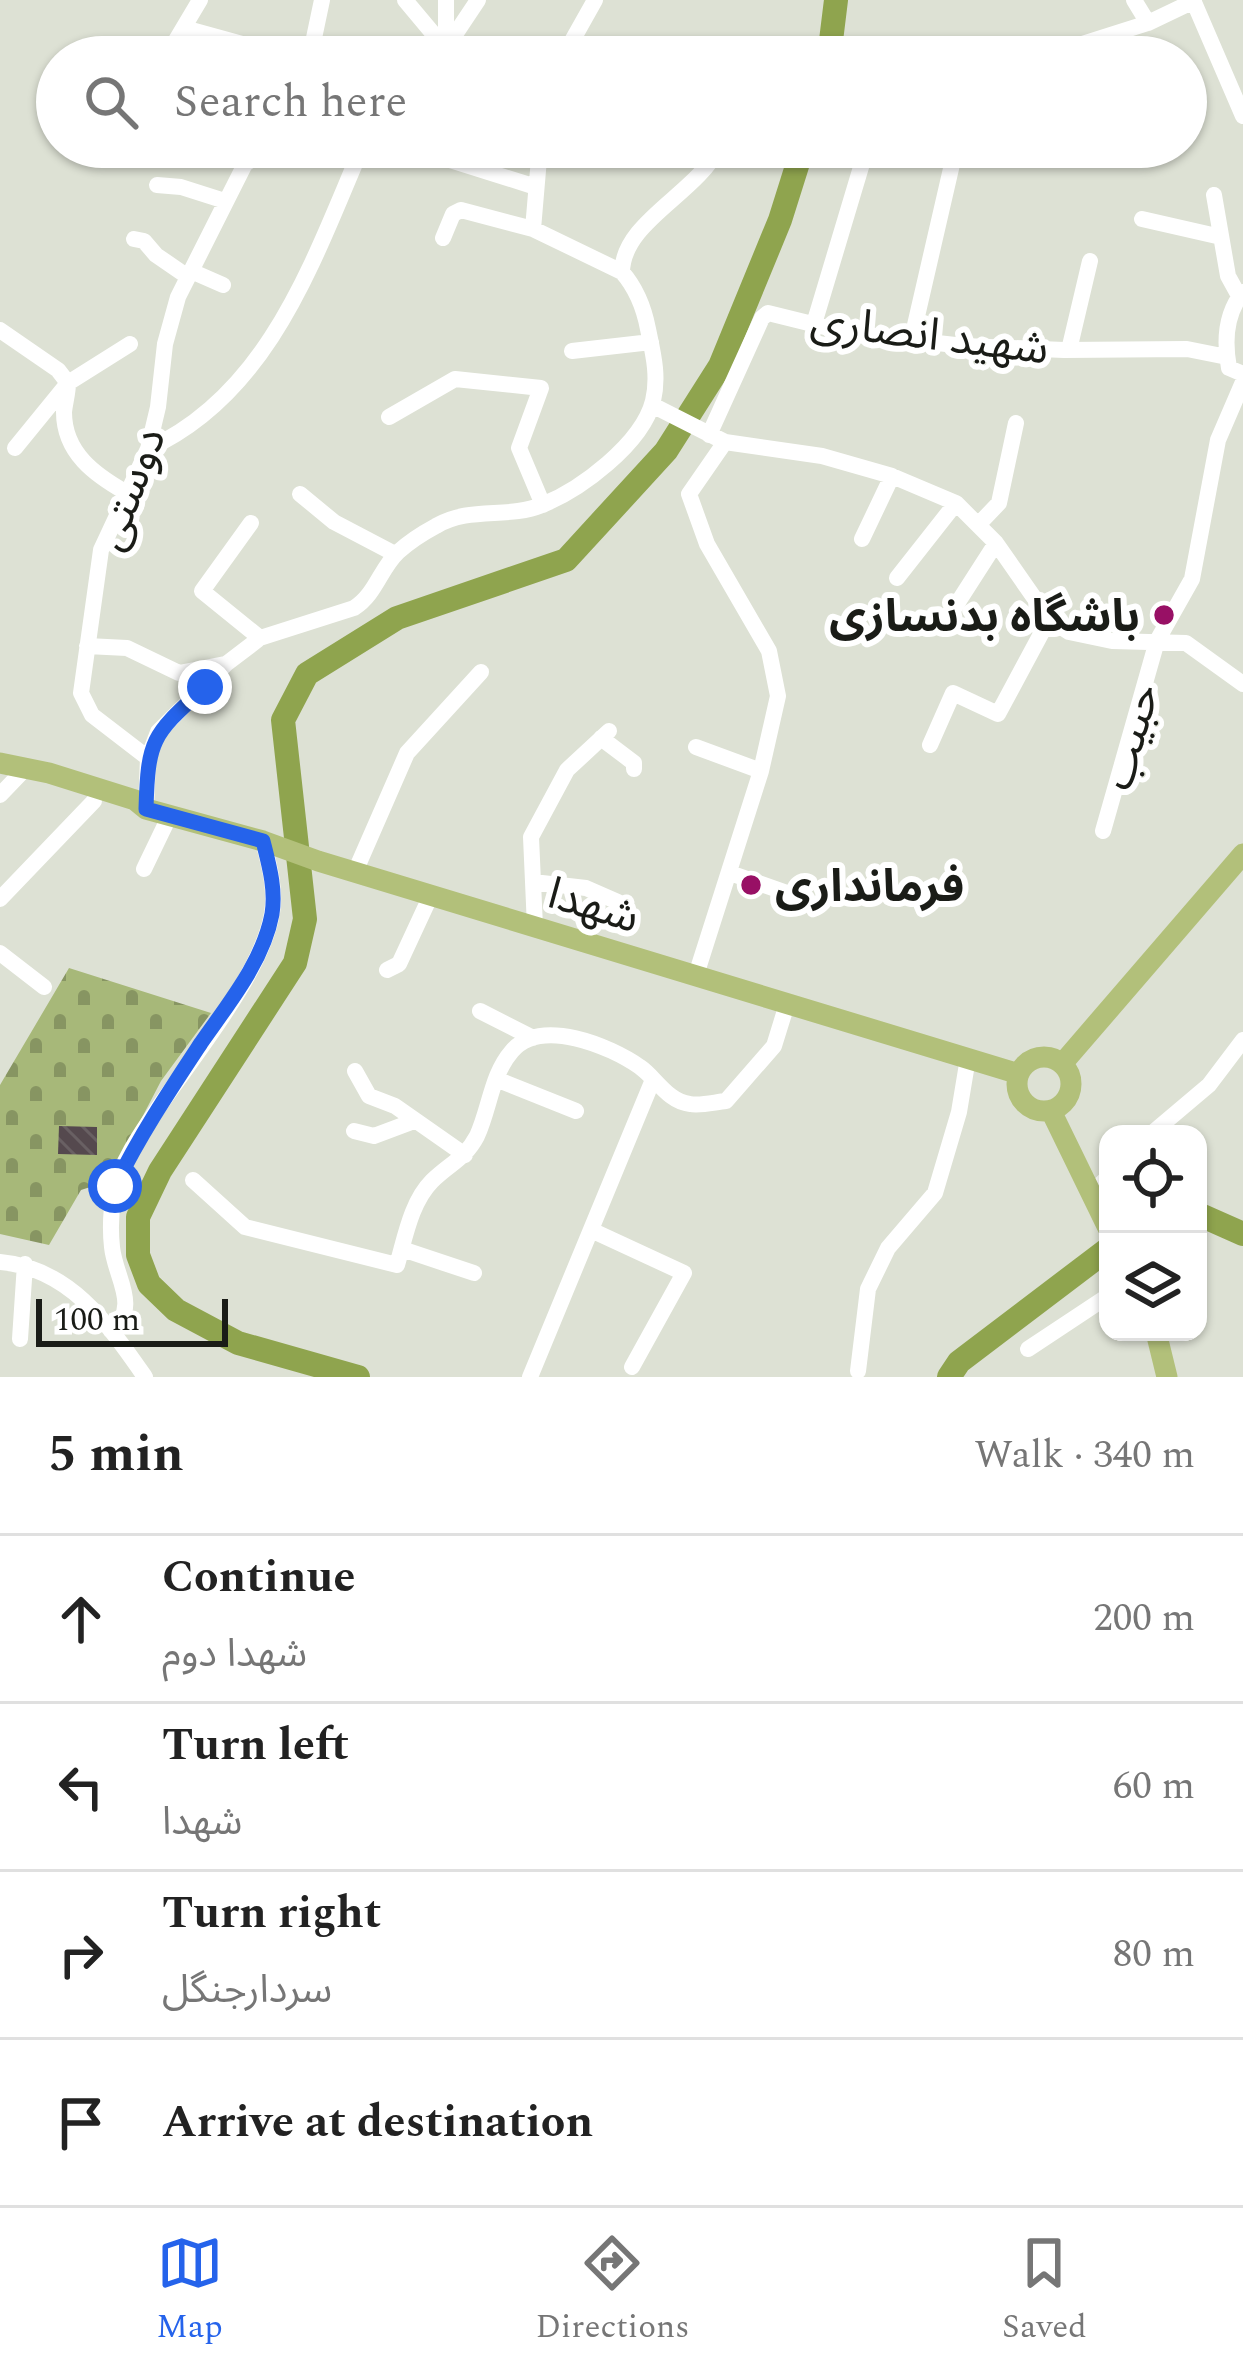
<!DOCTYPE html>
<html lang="en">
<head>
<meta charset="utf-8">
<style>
  :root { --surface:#fff; --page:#f2f2f2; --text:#222; --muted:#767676; --line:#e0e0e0; --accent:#2563eb }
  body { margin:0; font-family:Spectral,"Noto Sans Arabic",serif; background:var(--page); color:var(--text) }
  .controls { position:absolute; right:36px; bottom:36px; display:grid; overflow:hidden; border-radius:24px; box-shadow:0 3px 9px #0004 }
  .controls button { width:108px; height:108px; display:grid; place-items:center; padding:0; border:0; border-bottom:3px solid var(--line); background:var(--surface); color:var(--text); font:60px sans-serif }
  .scale { position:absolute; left:36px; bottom:30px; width:192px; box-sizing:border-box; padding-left:12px; border:6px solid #1a1c17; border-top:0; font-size:33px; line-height:42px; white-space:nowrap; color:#1a1c17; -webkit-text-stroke:9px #fff; paint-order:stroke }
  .stop { position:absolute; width:36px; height:36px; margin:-27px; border:9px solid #2563eb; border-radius:50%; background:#fff }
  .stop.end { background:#2563eb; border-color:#fff; box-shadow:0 3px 12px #0008 }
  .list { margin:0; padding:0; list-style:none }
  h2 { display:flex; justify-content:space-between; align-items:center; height:156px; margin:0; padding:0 48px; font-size:51px }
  h2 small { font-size:39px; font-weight:400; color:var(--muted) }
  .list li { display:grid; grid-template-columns:78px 1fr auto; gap:36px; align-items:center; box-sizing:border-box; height:168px; padding:0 48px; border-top:3px solid var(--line) }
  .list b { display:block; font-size:45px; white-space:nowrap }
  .list p { margin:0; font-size:39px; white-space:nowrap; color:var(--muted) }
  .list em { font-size:39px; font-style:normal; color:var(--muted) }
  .icon { flex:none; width:66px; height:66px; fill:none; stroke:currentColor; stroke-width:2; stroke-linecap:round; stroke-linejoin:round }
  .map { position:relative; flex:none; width:1243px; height:1377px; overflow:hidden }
  .search { position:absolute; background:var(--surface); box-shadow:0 3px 9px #0004; left:36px; right:36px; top:36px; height:132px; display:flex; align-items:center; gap:30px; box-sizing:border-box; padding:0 42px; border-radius:66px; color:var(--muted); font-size:45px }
  .sheet { height:828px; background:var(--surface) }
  nav { display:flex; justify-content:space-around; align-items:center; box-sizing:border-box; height:168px; border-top:3px solid var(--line); background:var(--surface); font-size:33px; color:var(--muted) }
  nav a { display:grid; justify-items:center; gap:6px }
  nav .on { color:var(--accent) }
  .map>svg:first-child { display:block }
  .cemetery { fill:url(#cemetery-stones) }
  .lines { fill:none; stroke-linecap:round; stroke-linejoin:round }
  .river { stroke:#8fa44e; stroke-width:24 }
  .building { fill:url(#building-back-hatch) }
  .minor { stroke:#fff; stroke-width:16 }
  .major { stroke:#b2c07a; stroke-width:21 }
  .route { stroke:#2563eb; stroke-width:15 }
  .poi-dot { fill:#981065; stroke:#fff; stroke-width:4.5 }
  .labels { text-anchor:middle; stroke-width:12; stroke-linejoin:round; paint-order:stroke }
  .street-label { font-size:45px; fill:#1a1c17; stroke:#fff }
  .poi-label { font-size:45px; font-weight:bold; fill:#1a1c17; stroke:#fff; text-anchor:end }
</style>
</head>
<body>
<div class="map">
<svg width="1243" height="1377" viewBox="0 0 1243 1377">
  <defs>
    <pattern id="cemetery-stones" width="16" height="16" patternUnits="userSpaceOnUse" patternTransform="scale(3)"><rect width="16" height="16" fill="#a7b879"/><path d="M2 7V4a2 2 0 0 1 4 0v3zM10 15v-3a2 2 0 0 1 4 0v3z" fill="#879562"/></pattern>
    <pattern id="building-back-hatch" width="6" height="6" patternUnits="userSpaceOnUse" patternTransform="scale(3)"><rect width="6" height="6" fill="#55494e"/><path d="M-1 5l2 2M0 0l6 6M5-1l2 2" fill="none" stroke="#696063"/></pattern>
  </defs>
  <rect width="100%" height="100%" fill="#dde1d4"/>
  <path class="cemetery" d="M69,968L211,1013L161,1081L109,1181L81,1190L49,1245L0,1234V1085Z"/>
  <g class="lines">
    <path class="river" d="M829,57L836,0
      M1198,1214L1243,1234
      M358,1377L238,1343L176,1310L149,1284L138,1255V1217L160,1171L295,963L305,919L283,720L307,674L397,618L566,560L666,451L720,366L780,220L803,147
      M949,1377L959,1362L1108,1249"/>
  </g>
  <path class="building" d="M59,1126L97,1127V1155L58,1154Z"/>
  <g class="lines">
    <path class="minor" d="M405,0L446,49L463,57
      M1134,0L1148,23
      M1193,0L1243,116
      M184,28L290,57
      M446,48V0
      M442,54L478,0
      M166,57L200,0
      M310,57L322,0
      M563,57L595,0
      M1041,57L1148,23L1194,1
      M409,147L536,187
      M157,185L181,187L225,201
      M1214,195L1228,276L1239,296
      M1142,219L1221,237
      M533,229L540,147
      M134,239L144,241L156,255L188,277
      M191,271L223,285
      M622,272C623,221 697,194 719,147
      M1243,292C1225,314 1224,341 1229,368L1243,374
      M814,324L867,147
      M0,330L58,370L68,383C68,393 65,402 64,412C64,453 95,475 127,493
      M912,338L956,147
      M1069,350L1090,261
      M572,351L651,342
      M652,405L725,442L822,456L892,476L956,503L996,543L1049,619L1069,632L1112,641L1186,643L1243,684
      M389,417L455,379L541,388L519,448L543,505
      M709,435L762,318L768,313L849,333L964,346L1064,350L1187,349L1227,357
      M15,448L68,383L130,344
      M148,449C269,394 313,261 362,147
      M300,494L334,522L395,554
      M251,523L202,591L260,638
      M978,525L999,503L1016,423
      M862,539L892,476
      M897,578L956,503
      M944,624L996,543
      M87,646L127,648L179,673L225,664
      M601,738L634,763V769
      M930,745L953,693L998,714L1049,619
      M696,747L761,771
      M148,758L92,715L81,693L101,550L148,449L158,407L165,344L178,297L245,164L271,147
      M0,795L23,771
      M146,809L148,758L158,732L226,664L260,638L354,608C376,594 380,569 398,552C409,542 423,533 436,526C470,506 507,519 542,505C580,490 642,444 653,401C659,376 653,353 648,329C644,308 636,288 622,272L533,229L461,210L453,214L443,238
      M1103,831L1157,641L1192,579L1218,440L1243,382
      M144,869L170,815
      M355,872L407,753L481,672
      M730,873L787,893
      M533,882L586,888L618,902
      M0,899L94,801
      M535,927L531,837L567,770L609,731
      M0,953L44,987
      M387,970L399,964L431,895
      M696,975L761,771L778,696L769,651L707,544L689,494L725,442
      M480,1011L533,1038
      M355,1071L369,1096L395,1106L465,1155
      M496,1079L576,1111
      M354,1131L374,1136L414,1121
      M1151,1134L1209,1085L1243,1040
      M193,1180L245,1227L397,1265C405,1238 411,1202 432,1181C449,1164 465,1159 477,1136C490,1108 491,1075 512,1051C541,1017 610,1046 640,1067C655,1077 668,1102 690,1104C701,1106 715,1102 726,1101L774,1046L787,1004
      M1091,1194L1108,1177
      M591,1230L684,1273L632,1367
      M402,1249L474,1273
      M0,1262C70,1268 108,1324 145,1377
      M111,1331C141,1306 115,1278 112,1247C110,1229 111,1210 114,1192C120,1164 140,1134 156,1111C191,1059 262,974 272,913C276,889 269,864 263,841
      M20,1339L25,1264
      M1028,1349L1108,1296
      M858,1371L868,1289L888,1248L935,1193L959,1112L968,1058
      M530,1377L652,1082"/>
    <path class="major" d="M0,763L49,773L135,800L146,809L263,841L318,861L1019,1074
      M1017 1084a27 27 0 1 1 54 0a27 27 0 1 1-54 0Z
      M1062,1064L1243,854
      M1051,1111L1108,1228
      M1156,1332L1167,1377"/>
  </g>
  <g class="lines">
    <path class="route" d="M115,1186C140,1135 170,1090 201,1043C228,1004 263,962 272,914C276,889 269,865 263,841L146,809C148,737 153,735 205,687"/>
  </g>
  <g class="poi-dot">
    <circle cx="1164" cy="615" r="12"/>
    <circle cx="751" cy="885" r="12"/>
  </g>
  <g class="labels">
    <g class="street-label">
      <text transform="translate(930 333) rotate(7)" y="16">شهید انصاری</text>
      <text transform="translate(128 488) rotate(-69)" y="16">دوستی</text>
      <text transform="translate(1129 736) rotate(-74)" y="16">حبیب</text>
      <text transform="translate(594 904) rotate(17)" y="16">شهدا</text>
    </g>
    <g class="poi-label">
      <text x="1140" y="631">باشگاه بدنسازى</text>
      <text x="775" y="901" text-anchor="start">فرماندارى</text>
    </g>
  </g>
</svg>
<div class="controls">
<button><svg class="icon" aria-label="locate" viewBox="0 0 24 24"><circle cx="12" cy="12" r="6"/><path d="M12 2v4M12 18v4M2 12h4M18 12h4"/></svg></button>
<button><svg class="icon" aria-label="layers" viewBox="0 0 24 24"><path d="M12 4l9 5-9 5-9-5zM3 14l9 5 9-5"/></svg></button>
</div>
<div class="scale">100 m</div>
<div class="stop" style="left:115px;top:1186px"></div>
<div class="stop end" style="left:205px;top:687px"></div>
<div class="search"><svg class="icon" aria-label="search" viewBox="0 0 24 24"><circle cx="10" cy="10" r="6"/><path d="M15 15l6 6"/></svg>Search here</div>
</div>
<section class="sheet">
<h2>5 min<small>Walk · 340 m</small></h2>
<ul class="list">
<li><svg class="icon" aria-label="ahead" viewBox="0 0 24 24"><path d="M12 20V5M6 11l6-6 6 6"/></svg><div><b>Continue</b><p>شهدا دوم</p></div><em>200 m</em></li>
<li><svg class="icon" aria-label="left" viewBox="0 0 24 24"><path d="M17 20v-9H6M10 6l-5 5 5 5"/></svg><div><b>Turn left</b><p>شهدا</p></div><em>60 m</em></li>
<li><svg class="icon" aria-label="right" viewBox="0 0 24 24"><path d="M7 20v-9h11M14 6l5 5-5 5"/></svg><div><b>Turn right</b><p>سردارجنگل</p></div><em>80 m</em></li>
<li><svg class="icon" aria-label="arrive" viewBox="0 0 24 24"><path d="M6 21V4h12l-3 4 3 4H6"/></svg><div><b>Arrive at destination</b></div></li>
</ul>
</section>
<nav>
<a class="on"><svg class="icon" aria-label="map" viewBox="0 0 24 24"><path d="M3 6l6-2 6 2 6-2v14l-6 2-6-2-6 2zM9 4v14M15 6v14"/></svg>Map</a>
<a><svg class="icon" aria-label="directions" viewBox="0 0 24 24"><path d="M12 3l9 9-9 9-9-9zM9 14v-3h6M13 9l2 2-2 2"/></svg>Directions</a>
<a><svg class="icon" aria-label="saved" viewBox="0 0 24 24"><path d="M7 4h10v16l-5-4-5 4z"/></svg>Saved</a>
</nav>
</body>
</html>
